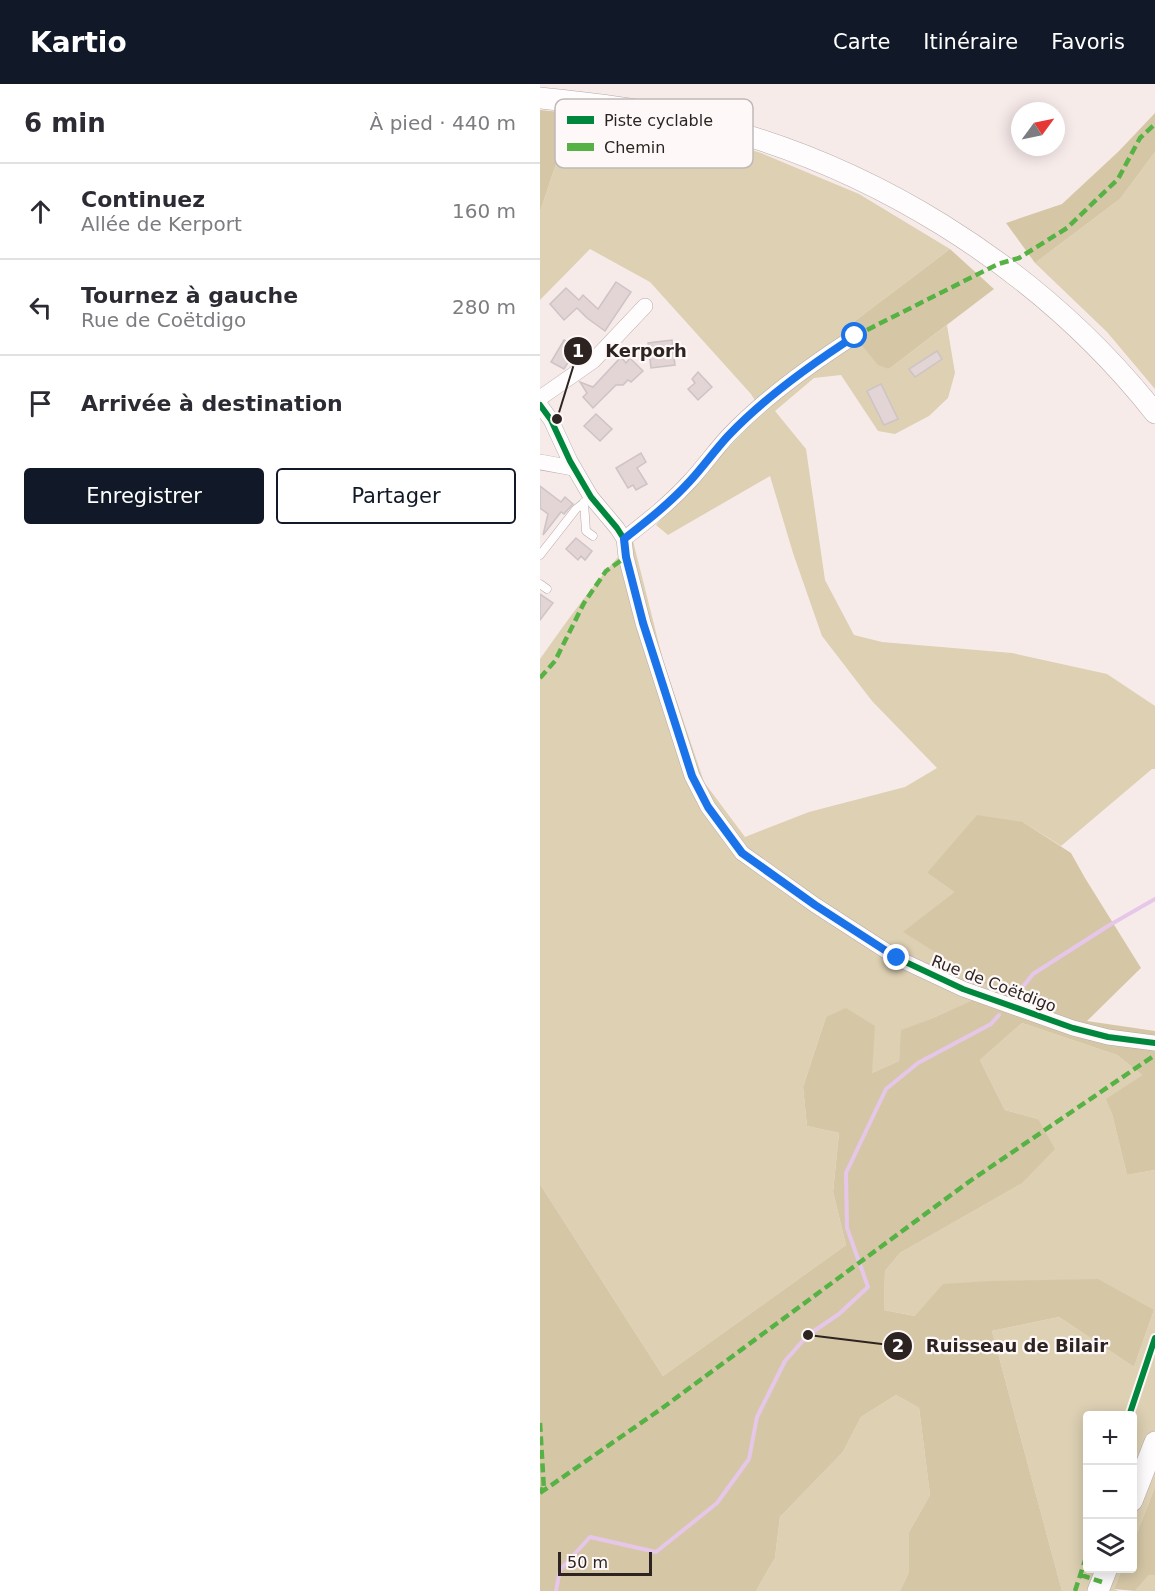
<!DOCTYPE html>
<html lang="fr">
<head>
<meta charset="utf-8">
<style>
  :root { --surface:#fff; --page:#f7f7f7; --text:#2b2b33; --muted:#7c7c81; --line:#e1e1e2; --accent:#111827 }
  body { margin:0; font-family:"DejaVu Sans",sans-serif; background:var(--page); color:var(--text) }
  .controls { position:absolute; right:18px; bottom:18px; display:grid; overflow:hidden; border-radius:6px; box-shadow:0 3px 15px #0003 }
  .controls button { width:54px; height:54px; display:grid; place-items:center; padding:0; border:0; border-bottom:2px solid var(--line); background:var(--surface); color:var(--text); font:30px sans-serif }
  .compass { position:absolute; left:471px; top:18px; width:54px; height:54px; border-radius:50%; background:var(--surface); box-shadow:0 3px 15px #0003; rotate:57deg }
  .scale { position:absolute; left:18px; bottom:15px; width:94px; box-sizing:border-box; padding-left:6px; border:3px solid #2d2422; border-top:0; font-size:16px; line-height:21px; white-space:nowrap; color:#2d2422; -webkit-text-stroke:4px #fef9f8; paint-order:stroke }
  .stop { position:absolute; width:18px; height:18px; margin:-14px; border:4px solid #1a73e8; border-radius:50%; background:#fff }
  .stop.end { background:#1a73e8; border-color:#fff; box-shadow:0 2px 6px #0008 }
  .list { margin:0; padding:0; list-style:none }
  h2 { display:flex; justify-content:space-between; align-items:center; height:78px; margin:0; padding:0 24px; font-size:26px }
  h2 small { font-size:20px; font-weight:400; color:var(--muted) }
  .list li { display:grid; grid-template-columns:39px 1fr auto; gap:18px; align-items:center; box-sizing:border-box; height:96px; padding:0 24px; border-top:2px solid var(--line) }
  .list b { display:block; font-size:22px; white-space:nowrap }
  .list p { margin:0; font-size:20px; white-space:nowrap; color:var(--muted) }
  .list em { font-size:20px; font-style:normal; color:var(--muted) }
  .actions { display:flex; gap:12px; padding:18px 24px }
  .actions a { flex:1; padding:14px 0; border:2px solid var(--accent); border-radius:6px; text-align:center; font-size:21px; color:var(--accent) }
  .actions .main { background:var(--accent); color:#fff }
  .icon { flex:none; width:33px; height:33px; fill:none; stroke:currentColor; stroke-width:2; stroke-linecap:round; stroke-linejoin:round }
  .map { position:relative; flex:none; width:615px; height:1507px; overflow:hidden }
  header { display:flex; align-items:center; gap:36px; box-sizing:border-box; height:84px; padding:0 30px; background:var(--accent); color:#fff }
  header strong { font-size:28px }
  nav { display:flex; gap:33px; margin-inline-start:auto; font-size:21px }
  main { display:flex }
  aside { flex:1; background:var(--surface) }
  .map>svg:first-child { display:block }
  .green { fill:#ddd0b3 }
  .forest { fill:#d5c7a6 }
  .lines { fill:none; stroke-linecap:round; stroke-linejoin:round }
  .stream { stroke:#e6c7e9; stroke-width:4 }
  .building { fill:#e3d4d6; stroke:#cec3c5; stroke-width:1.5 }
  .service-casing { stroke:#b4aaa9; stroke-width:9 }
  .minor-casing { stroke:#b4aaa9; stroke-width:16 }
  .secondary-casing { stroke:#b4aaa9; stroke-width:22 }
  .service { stroke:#fefcfc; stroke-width:8 }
  .minor { stroke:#fefcfc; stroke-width:15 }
  .secondary { stroke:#fefcfc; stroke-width:21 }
  .quiet { stroke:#56b245; stroke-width:4.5; stroke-dasharray:9 4.5; stroke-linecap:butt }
  .cycleway-casing { stroke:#fef9f8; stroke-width:10 }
  .cycleway { stroke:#00873e; stroke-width:6 }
  .route { stroke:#1a73e8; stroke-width:8 }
  .labels { text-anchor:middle; stroke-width:4.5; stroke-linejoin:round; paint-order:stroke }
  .street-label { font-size:16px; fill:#2d2422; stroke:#fef9f8 }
  .key { fill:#fef9f8; stroke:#bfb9b8; stroke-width:1.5 }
  .key-label { font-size:16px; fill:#2d2422 }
  .leader { fill:none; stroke:#2d2422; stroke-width:2 }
  .callout-dot { fill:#2d2422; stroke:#fef9f8; stroke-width:2 }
  .mark-label { font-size:18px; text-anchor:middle; font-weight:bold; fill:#fff }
  .callout-label { font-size:18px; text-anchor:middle; font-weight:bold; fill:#2d2422; stroke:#fef9f8; stroke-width:4.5; stroke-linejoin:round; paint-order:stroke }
</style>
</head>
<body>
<header>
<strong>Kartio</strong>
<nav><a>Carte</a><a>Itinéraire</a><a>Favoris</a></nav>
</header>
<main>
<aside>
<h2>6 min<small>À pied · 440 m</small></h2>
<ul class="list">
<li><svg class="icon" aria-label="ahead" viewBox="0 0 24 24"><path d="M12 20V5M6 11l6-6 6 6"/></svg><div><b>Continuez</b><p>Allée de Kerport</p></div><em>160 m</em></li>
<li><svg class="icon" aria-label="left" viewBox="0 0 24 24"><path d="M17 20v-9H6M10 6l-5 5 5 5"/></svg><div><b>Tournez à gauche</b><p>Rue de Coëtdigo</p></div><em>280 m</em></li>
<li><svg class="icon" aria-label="arrive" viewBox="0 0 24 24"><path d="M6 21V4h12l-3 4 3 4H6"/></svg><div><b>Arrivée à destination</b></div></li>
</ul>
<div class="actions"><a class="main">Enregistrer</a><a>Partager</a></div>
</aside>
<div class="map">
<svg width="615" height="1507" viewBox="0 0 615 1507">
  <rect width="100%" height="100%" fill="#f7ebea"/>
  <path class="green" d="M183,57L221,69L319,110L410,165L307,243L349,285L407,241L415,289L408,314L389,332L355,350L338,347L301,291L274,294L235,327L266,365L285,496L314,551L342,558L472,569L567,590L615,622V685H612L521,762L483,738L387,789L414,808L364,848L456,906L395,933L362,946L359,977L332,989L286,933L263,1003L267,1042L299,1049L293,1108L306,1161L123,1292L0,1100V575C29,534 57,494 93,457L123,576L164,698L205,753L269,728L365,703L397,684L332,617L282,552L253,469L230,392L128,451L116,441L222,328L211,310L110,198L50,165L0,216V128L18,74L180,72Z
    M615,68V305L567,248L495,179L580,115Z
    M482,939L577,971L602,991L567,1015L572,1030L587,1091L615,1086V1403L593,1459L592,1332H548V1484L582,1485L574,1505L578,1507H522L452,1247L519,1233L594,1283L614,1226L375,1232L344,1226L345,1187L360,1169L481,1100L498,1035L465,1026L440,976Z
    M356,1311L379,1324L390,1411L369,1448V1488L360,1507H216L235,1474L240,1433L303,1368L321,1333Z
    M609,1491H615V1507H595Z"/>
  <path class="forest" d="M0,26L40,30L183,57L181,72L18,74L0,128Z
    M615,29V68L580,115L495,179L466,139L522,120L579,67Z
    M410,165L454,205L349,285L338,281L307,243Z
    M437,731L483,738L531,769L545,794L601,884L547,937L615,947V1086L587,1091L572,1030L566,1015L602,991L577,971L482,939L440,976L465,1026L498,1035L515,1065L481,1100L360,1169L345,1187L344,1226L375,1232L403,1200L450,1197L558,1195L614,1226L594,1283L519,1233L452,1247L522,1507H360L369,1488V1448L390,1411L379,1324L356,1311L321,1333L303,1368L240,1433L235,1474L216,1507H0V1100L123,1292L306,1161L293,1108L299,1049L267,1042L263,1003L286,933L306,924L335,942L332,989L359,977L361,946L395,933L455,906L363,848L414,808L387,789Z
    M615,1403V1491H609L595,1507L574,1505L582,1485L592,1484L593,1459Z"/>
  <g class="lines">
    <path class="stream" d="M477,910L493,890L568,842L615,815
      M16,1507L20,1486L50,1453L116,1468L177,1419L209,1375L217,1333L245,1277L268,1251L299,1230L328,1203L307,1144L306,1089L346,1005L378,979L451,940L459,931"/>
  </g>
  <path class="building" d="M76,198L91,208L65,247L47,234L37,224L24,236L10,220L26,204L39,216L43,211L58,225Z
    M24,256L37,264L24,285L11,278Z
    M132,256L135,281L111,284L108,259Z
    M397,267L402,275L375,293L369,285Z
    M81,273L86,279L90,274L103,287L91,298L88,296L83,301H76L53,324L43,313L47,309L40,298L53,303Z
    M158,288L172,303L158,316L148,305L155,299L152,295Z
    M341,300L358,335L344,341L327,307Z
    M56,330L72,345L60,357L44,342Z
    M101,369L106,378L97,384L107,400L96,406L93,401L88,404L76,384Z
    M0,402L21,418L25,413L33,420L24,430L21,428L3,451L8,430L0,424Z
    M36,454L52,467L45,476L41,472L38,476L26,465Z
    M0,510L13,519L0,536Z"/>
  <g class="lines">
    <defs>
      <path id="service" d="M44,418L46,447L53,452
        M0,471L36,425L51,413
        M0,500L7,505"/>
      <path id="minor" d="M0,314L53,277L105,222
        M0,321L11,336L30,377L51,413L77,444L84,455L86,473L103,539L152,692L168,723L202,769L275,821L357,874L423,905L533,944L568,953L615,959
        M0,378L33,384
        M84,455C107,437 130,419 150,397C163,383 175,366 188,352C225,313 270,281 315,252"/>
      <path id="secondary" d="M0,14C47,19 93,24 139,34C323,73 498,181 615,329
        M592,1417L615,1358
        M558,1507L567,1484"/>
    </defs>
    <use href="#service" class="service-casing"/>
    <use href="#minor" class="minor-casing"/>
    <use href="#secondary" class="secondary-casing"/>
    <use href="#service" class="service"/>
    <use href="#minor" class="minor"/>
    <use href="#secondary" class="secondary"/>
    <path class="quiet" d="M315,252L458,180L479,174L527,144L578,95L600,54L615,40
      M0,594L15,577L44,519L66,487L86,473
      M0,1339L4,1406L0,1405
      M0,1409L121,1325L430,1097L615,971
      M541,1491L562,1498
      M535,1507L548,1467"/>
    <defs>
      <path id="cycleway" d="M0,321L11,336L30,377L51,413L77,444L84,455L86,473L103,539L152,692L168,723L202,769L275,821L357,874L423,905L533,944L568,953L615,959
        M84,455C107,437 130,419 150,397C163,383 175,366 188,352C225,313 270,281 315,252
        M589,1332L615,1254"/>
    </defs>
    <use href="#cycleway" class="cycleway-casing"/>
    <use href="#cycleway" class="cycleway"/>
  </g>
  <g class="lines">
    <path class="route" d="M315,252C270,281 225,313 188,352C175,366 163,383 150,397C130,419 107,437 84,455L86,473L103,539L152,692L168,723L202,769L275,821L357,874"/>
  </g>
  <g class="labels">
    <g class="street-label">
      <text transform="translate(454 899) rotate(21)" y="6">Rue de Coëtdigo</text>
    </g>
  </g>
  <rect x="15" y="15" width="198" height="69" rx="9" class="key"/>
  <rect x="27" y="32" width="27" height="8" fill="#00873e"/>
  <rect x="27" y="59" width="27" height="8" fill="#56b245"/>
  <g class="key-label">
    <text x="64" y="42">Piste cyclable</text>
    <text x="64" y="69">Chemin</text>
  </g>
  <path class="leader" d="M17 335L38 267M268 1251L358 1262"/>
  <g class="callout-dot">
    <circle cx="17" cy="335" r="6"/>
    <circle cx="268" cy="1251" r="6"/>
    <circle cx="38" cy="267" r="15"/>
    <circle cx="358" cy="1262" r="15"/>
  </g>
  <g class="mark-label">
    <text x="38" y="273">1</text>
    <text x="358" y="1268">2</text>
  </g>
  <g class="callout-label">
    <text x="106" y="273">Kerporh</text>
    <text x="477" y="1268">Ruisseau de Bilair</text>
  </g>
</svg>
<div class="controls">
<button>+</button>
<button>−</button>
<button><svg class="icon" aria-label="layers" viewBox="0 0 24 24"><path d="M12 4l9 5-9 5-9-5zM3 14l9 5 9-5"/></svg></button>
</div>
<svg class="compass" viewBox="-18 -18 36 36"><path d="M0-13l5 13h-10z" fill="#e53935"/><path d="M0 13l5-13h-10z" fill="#7c7c81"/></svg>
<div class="scale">50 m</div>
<div class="stop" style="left:315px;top:252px"></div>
<div class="stop end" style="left:357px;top:874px"></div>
</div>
</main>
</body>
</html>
